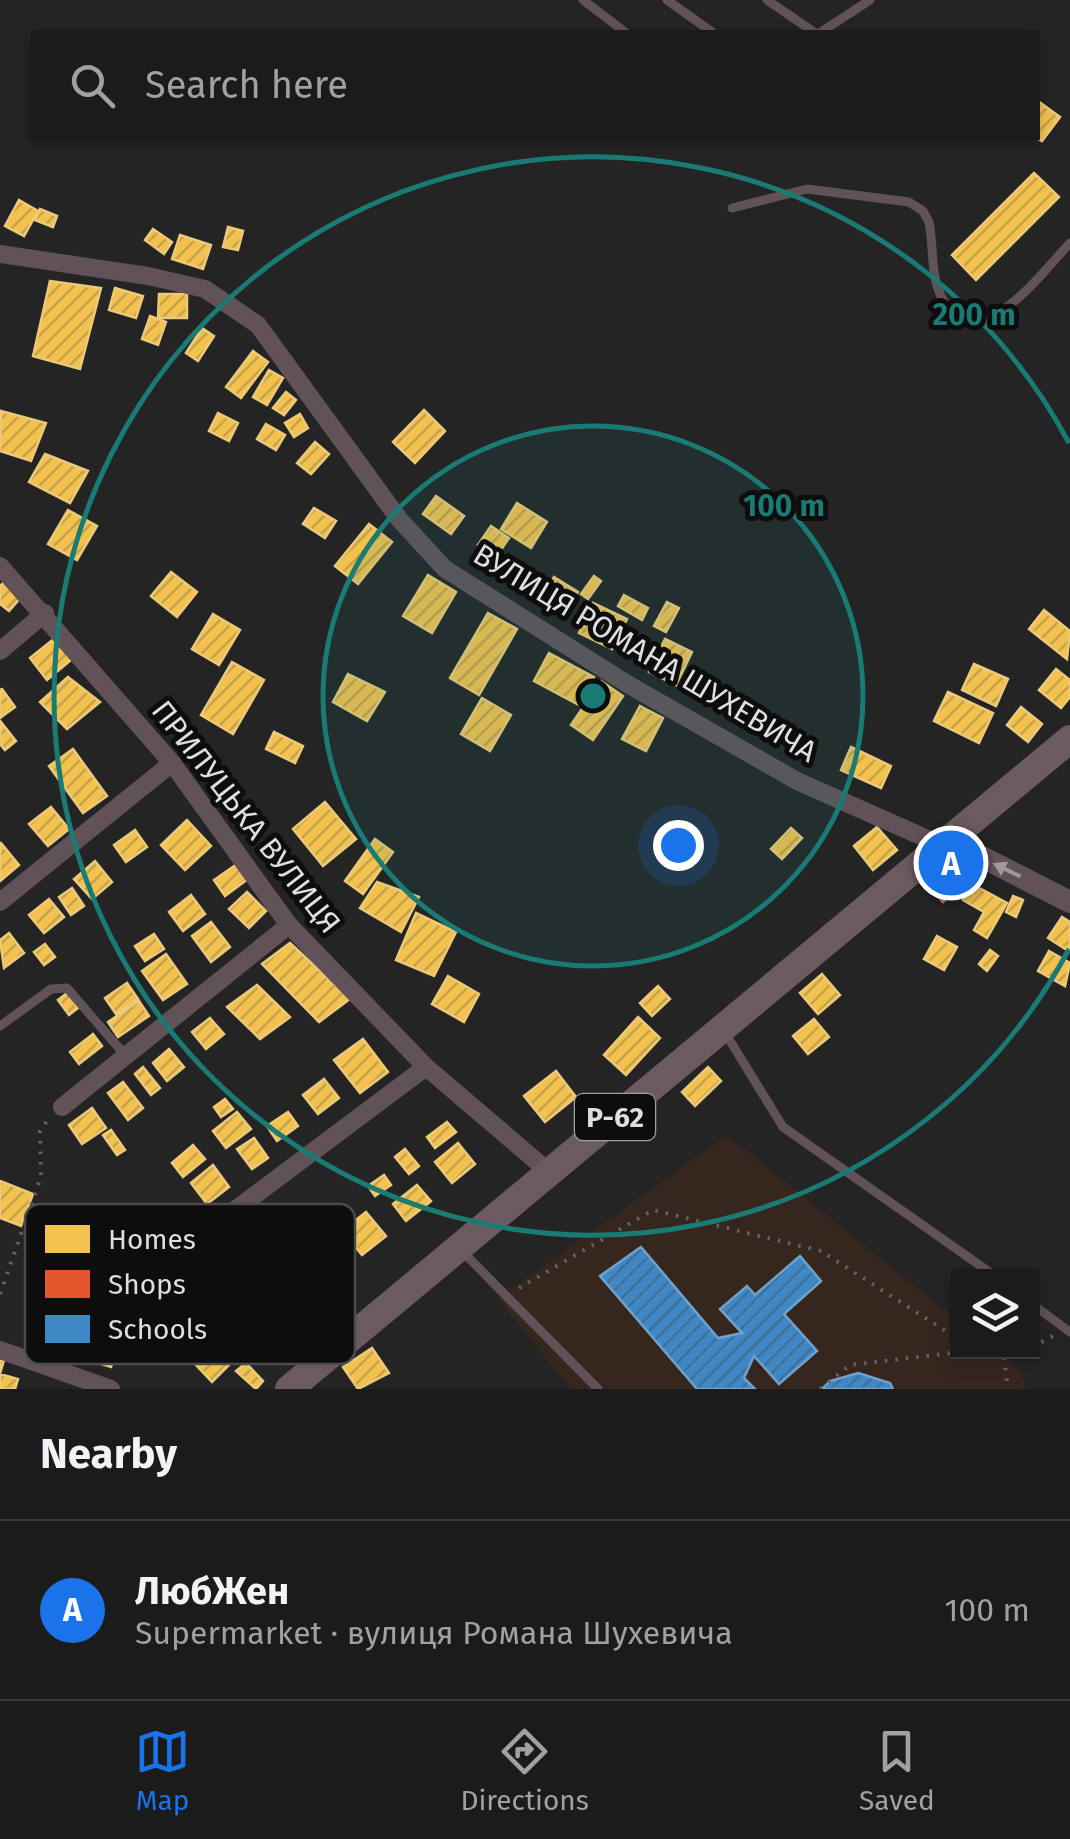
<!DOCTYPE html>
<html lang="en">
<head>
<meta charset="utf-8">
<style>
  :root { --surface:#1c1b1c; --page:#252425; --text:#f1f3f6; --muted:#a0a1a3; --line:#3a393b; --accent:#1a73e8 }
  body { margin:0; font-family:"Fira Sans",sans-serif; background:var(--page); color:var(--text) }
  .controls { position:absolute; right:30px; bottom:30px; display:grid; overflow:hidden; border-radius:0px; box-shadow:0 5px 15px #0003 }
  .controls button { width:90px; height:90px; display:grid; place-items:center; padding:0; border:0; border-bottom:2px solid var(--line); background:var(--surface); color:var(--text); font:50px sans-serif }
  .you { position:absolute; left:678px; top:845px; width:35px; height:35px; margin:-25px; border:8px solid #fff; border-radius:50%; background:#1a73e8; box-shadow:0 0 0 15px #1a73e833 }
  .badge { display:grid; place-items:center; width:65px; height:65px; border-radius:50%; background:var(--accent); color:#fff; font-size:32px; font-weight:700 }
  .pin { position:absolute; translate:-50% -50%; border:5px solid #fff; box-shadow:0 2px 10px #0006 }
  .list { margin:0; padding:0; list-style:none }
  h2 { display:flex; justify-content:space-between; align-items:center; height:130px; margin:0; padding:0 40px; font-size:42px }
  h2 small { font-size:32px; font-weight:400; color:var(--muted) }
  .list li { display:grid; grid-template-columns:65px 1fr auto; gap:30px; align-items:center; box-sizing:border-box; height:180px; padding:0 40px; border-top:2px solid var(--line) }
  .list b { display:block; font-size:38px; white-space:nowrap }
  .list p { margin:0; font-size:32px; white-space:nowrap; color:var(--muted) }
  .list em { font-size:32px; font-style:normal; color:var(--muted) }
  .icon { flex:none; width:55px; height:55px; fill:none; stroke:currentColor; stroke-width:2; stroke-linecap:round; stroke-linejoin:round }
  .map { position:relative; flex:none; width:1070px; height:1389px; overflow:hidden }
  .search { position:absolute; background:var(--surface); box-shadow:0 5px 15px #0003; left:30px; right:30px; top:30px; height:110px; display:flex; align-items:center; gap:25px; box-sizing:border-box; padding:0 35px; border-radius:0px; color:var(--muted); font-size:38px }
  .sheet { height:310px; background:var(--surface) }
  nav { display:flex; justify-content:space-around; align-items:center; box-sizing:border-box; height:140px; border-top:2px solid var(--line); background:var(--surface); font-size:28px; color:var(--muted) }
  nav a { display:grid; justify-items:center; gap:5px }
  nav .on { color:var(--accent) }
  .map>svg:first-child { display:block }
  .education { fill:#35271e }
  .homes { fill:url(#homes-hatch); stroke:#ecca7a; stroke-width:2.5 }
  .shops { fill:url(#shops-hatch); stroke:#e28063; stroke-width:2.5 }
  .schools { fill:url(#schools-hatch); stroke:#6fa2cd; stroke-width:2.5 }
  .lines { fill:none; stroke-linecap:round; stroke-linejoin:round }
  .path { stroke:#6a6064; stroke-width:4; stroke-dasharray:2.5 8; stroke-linecap:butt }
  .service { stroke:#615258; stroke-width:9 }
  .minor { stroke:#615258; stroke-width:18 }
  .tertiary { stroke:#615258; stroke-width:22 }
  .primary { stroke:#6c5a61; stroke-width:28 }
  .oneway { fill:#a0989c }
  .ring { fill:none; stroke:#197b74; stroke-width:5 }
  .labels { text-anchor:middle; stroke-width:10; stroke-linejoin:round; paint-order:stroke }
  .shield { fill:#0e0d0e; stroke:#a09fa1; stroke-width:2.5 }
  .shield-label { font-size:28px; font-weight:bold; fill:#dfdee0 }
  .street-label { font-size:30px; fill:#dfdee0; stroke:#0e0d0e }
  .key { fill:#0e0d0e; stroke:#4d4c4d; stroke-width:2.5 }
  .key-label { font-size:28px; fill:#dfdee0 }
  .centre { fill:#197b74; stroke:#0e0d0e; stroke-width:5 }
  .ring-label { font-size:30px; text-anchor:middle; font-weight:bold; fill:#197b74; stroke:#0e0d0e; stroke-width:10; stroke-linejoin:round; paint-order:stroke }
</style>
</head>
<body>
<div class="map">
<svg width="1070" height="1389" viewBox="0 0 1070 1389">
  <defs>
    <pattern id="homes-hatch" width="6" height="6" patternUnits="userSpaceOnUse" patternTransform="scale(2.5)"><rect width="6" height="6" fill="#f2c14e"/><path d="M-1 1l2-2M0 6l6-6M5 7l2-2" fill="none" stroke="#c6a24b"/></pattern>
    <pattern id="shops-hatch" width="6" height="6" patternUnits="userSpaceOnUse" patternTransform="scale(2.5)"><rect width="6" height="6" fill="#e4572e"/><path d="M-1 1l2-2M0 6l6-6M5 7l2-2" fill="none" stroke="#b45134"/></pattern>
    <pattern id="schools-hatch" width="6" height="6" patternUnits="userSpaceOnUse" patternTransform="scale(2.5)"><rect width="6" height="6" fill="#3f88c5"/><path d="M-1 1l2-2M0 6l6-6M5 7l2-2" fill="none" stroke="#407098"/></pattern>
  </defs>
  <rect width="100%" height="100%" fill="#252425"/>
  <path class="education" d="M727,1135L957,1320L958,1352H997L1021,1371L1025,1389H571L498,1299Z"/>
  <path class="homes" d="M1038,101L1060,117L1042,141L1037,138Z
    M1034,173L1059,197L976,280L952,255Z
    M19,200L38,211L24,236L5,226Z
    M40,209L57,216L53,227L35,220Z
    M228,227L243,231L238,250L223,247Z
    M153,229L172,242L164,254L145,240Z
    M180,235L211,245L203,269L172,259Z
    M50,281L101,288L80,369L33,356Z
    M115,288L143,296L136,318L109,310Z
    M159,294H187V318H158Z
    M150,316L166,322L158,345L142,339Z
    M202,328L214,336L198,361L186,353Z
    M253,351L268,362L241,398L226,387Z
    M269,370L283,378L267,405L253,397Z
    M286,392L296,400L284,415L273,408Z
    M424,410L445,431L415,463L393,442Z
    M1,411L46,423L31,461L0,451Z
    M218,413L238,423L229,441L209,431Z
    M300,414L308,428L294,437L285,423Z
    M266,424L285,435L276,450L257,439Z
    M315,442L329,454L311,474L297,463Z
    M45,454L88,471L70,503L29,482Z
    M436,496L464,516L451,534L423,514Z
    M517,503L547,522L531,548L501,529Z
    M314,508L336,521L325,538L303,524Z
    M68,510L97,526L77,560L48,544Z
    M369,524L392,542L358,584L335,566Z
    M491,526L509,538L496,557L478,545Z
    M171,572L197,592L177,617L151,596Z
    M428,575L456,592L432,633L403,616Z
    M594,576L601,581L588,599L581,594Z
    M554,577L578,592L563,617L539,602Z
    M5,581L22,596L9,611L0,604V586Z
    M624,595L648,608L642,620L618,606Z
    M667,602L679,608L666,632L654,626Z
    M593,603L627,619L612,649L579,633Z
    M1044,610L1070,631L1067,659L1029,629Z
    M488,613L517,629L479,695L450,678Z
    M213,614L240,630L219,665L192,649Z
    M55,638L72,659L47,680L30,658Z
    M665,639L692,652L676,685L649,672Z
    M549,653L594,677L579,705L534,681Z
    M232,662L264,680L233,734L201,715Z
    M974,664L1008,679L996,706L962,690Z
    M1056,669L1070,680V697L1061,708L1039,690Z
    M348,674L385,692L367,721L333,702Z
    M68,677L100,702L67,729L40,702Z
    M601,681L623,696L593,740L571,725Z
    M2,689L15,707L0,718V690Z
    M948,692L993,713L979,743L934,721Z
    M482,698L511,715L490,751L461,734Z
    M640,706L663,718L646,751L622,739Z
    M1021,707L1042,724L1028,742L1007,725Z
    M1,722L16,741L5,750L0,744Z
    M274,732L303,746L295,763L266,749Z
    M851,747L891,766L881,788L841,770Z
    M73,749L107,796L83,813L49,766Z
    M325,802L356,839L323,866L293,829Z
    M51,807L69,829L48,846L29,824Z
    M187,820L211,846L185,870L161,845Z
    M877,827L897,850L873,870L854,846Z
    M791,828L802,838L782,859L771,849Z
    M135,830L147,847L126,862L114,845Z
    M375,839L393,852L363,894L345,881Z
    M1,843L19,865L0,881V844Z
    M95,861L112,882L92,899L74,879Z
    M237,864L248,879L225,896L214,880Z
    M377,882L419,897L401,932L360,908Z
    M972,884L1007,903L987,938L974,930L984,912L963,900Z
    M72,888L84,906L71,915L59,897Z
    M247,892L266,911L249,928L229,909Z
    M191,895L205,914L183,931L169,912Z
    M1013,896L1023,900L1016,917L1006,912Z
    M49,899L64,917L44,933L29,915Z
    M416,913L456,932L434,976L396,960Z
    M1062,917L1070,922V952L1048,938Z
    M211,922L230,947L211,962L192,936Z
    M9,933L24,953L4,968L0,940Z
    M154,934L164,949L145,961L135,946Z
    M937,936L957,947L944,970L924,959Z
    M290,943L350,999L319,1022L262,964Z
    M45,944L55,957L44,965L34,952Z
    M990,950L998,956L987,971L979,964Z
    M1049,951L1070,963L1065,986L1038,971Z
    M166,954L187,984L163,1000L142,971Z
    M822,974L840,995L818,1014L800,993Z
    M448,976L479,994L464,1022L432,1004Z
    M127,983L138,999L116,1014L105,998Z
    M257,985L290,1017L260,1039L227,1007Z
    M658,986L670,999L652,1016L640,1003Z
    M67,993L78,1008L69,1015L58,1000Z
    M139,1001L149,1016L118,1037L108,1022Z
    M638,1017L660,1038L626,1075L604,1055Z
    M210,1018L224,1034L206,1049L192,1032Z
    M814,1019L829,1037L808,1054L793,1036Z
    M93,1034L102,1046L79,1064L70,1052Z
    M363,1039L388,1072L360,1093L334,1060Z
    M169,1049L184,1067L167,1081L153,1063Z
    M143,1067L160,1088L151,1095L135,1074Z
    M708,1067L721,1081L695,1106L682,1092Z
    M556,1071L576,1097L545,1122L524,1096Z
    M324,1079L339,1098L318,1114L303,1095Z
    M123,1082L143,1108L128,1120L108,1093Z
    M225,1099L233,1109L221,1117L214,1107Z
    M92,1108L106,1128L82,1144L69,1125Z
    M237,1112L251,1129L226,1148L213,1131Z
    M288,1112L298,1126L277,1141L267,1126Z
    M447,1122L456,1132L435,1148L427,1137Z
    M111,1130L125,1150L117,1155L103,1135Z
    M254,1138L268,1158L252,1169L237,1149Z
    M458,1143L475,1164L452,1183L435,1162Z
    M193,1145L205,1159L183,1177L172,1163Z
    M405,1149L419,1166L409,1174L395,1157Z
    M213,1165L229,1187L207,1204L191,1183Z
    M384,1175L391,1185L375,1196L368,1186Z
    M0,1181L33,1194L21,1226L0,1218Z
    M417,1185L431,1201L406,1221L393,1204Z
    M366,1212L386,1236L362,1255L342,1231Z
    M90,1343L116,1351L111,1367L85,1359Z
    M213,1348L229,1365L212,1382L196,1365Z
    M372,1348L389,1373L358,1389L343,1367Z
    M0,1359L4,1360L0,1374L18,1379L15,1389H0Z
    M246,1363L263,1381L256,1389L236,1371Z"/>
  <path class="shops" d="M954,854L973,874L943,902L924,882Z"/>
  <path class="schools" d="M641,1247L718,1338L742,1333L720,1309L747,1286L755,1295L800,1256L821,1281L784,1314L817,1351L779,1384L754,1356L744,1378L755,1389H697L600,1276Z
    M858,1373L890,1383L893,1389H822L830,1381Z"/>
  <g class="lines">
    <path class="path" d="M519,1288L653,1210L821,1251L958,1339
      M0,1294L41,1177L40,1131L49,1118
      M1032,1347L1055,1335
      M984,1352L1004,1357L1008,1389
      M1004,1357L1019,1352
      M820,1389L850,1365L961,1352"/>
    <path class="service" d="M583,0L625,32
      M667,0L712,32
      M767,0L814,32
      M821,32L870,0
      M732,208L807,189L909,202L923,211L929,222C934,246 930,276 942,298C976,364 1043,271 1070,243
      M0,1026L51,989L67,988L125,1055
      M724,1031L783,1127L995,1276
      M460,1249L598,1389
      M1032,1304L1070,1332"/>
    <path class="minor" d="M0,254L148,276L205,289L258,325L399,519L445,569L629,685L797,781L941,845
      M0,566L172,763L289,925L426,1067L549,1172
      M0,651L45,613
      M0,902L172,763
      M62,1107L289,925
      M211,1228L426,1067
      M0,1350L111,1389"/>
    <path class="tertiary" d="M941,845L982,857L1070,902"/>
    <path class="primary" d="M289,1389L1070,739"/>
  </g>
  <defs><path id="oneway-solid" d="M-6-.8H1V-3.2L6.5 0L1 3.2V.8H-6Z" transform="scale(2.5)"/></defs>
  <use class="oneway" href="#oneway-solid" transform="translate(1007 870) rotate(-154)"/>
  <circle cx="593" cy="696" r="270" fill="#197b74" fill-opacity=".12"/>
  <g class="ring">
    <circle cx="593" cy="696" r="270"/>
    <path d="M1069 949A539 539 0 1 1 1069 443"/>
  </g>
  <g class="labels">
    <rect class="shield" x="575" y="1094" width="80" height="46" rx="8"/>
    <g class="shield-label">
      <text x="615" y="1127">Р-62</text>
    </g>
    <g class="street-label">
      <text transform="translate(645 653) rotate(31)" y="10">ВУЛИЦЯ РОМАНА ШУХЕВИЧА</text>
      <text transform="translate(246 817) rotate(52)" y="10">ПРИЛУЦЬКА ВУЛИЦЯ</text>
    </g>
  </g>
  <rect x="25" y="1204" width="330" height="160" rx="15" class="key"/>
  <rect x="45" y="1225" width="45" height="28" fill="#f2c14e"/>
  <rect x="45" y="1270" width="45" height="28" fill="#e4572e"/>
  <rect x="45" y="1315" width="45" height="28" fill="#3f88c5"/>
  <g class="key-label">
    <text x="108" y="1249">Homes</text>
    <text x="108" y="1294">Shops</text>
    <text x="108" y="1339">Schools</text>
  </g>
  <circle cx="593" cy="696" r="15" class="centre"/>
  <g class="ring-label">
    <text x="974" y="325">200 m</text>
    <text x="784" y="516">100 m</text>
  </g>
</svg>
<div class="controls">
<button><svg class="icon" aria-label="layers" viewBox="0 0 24 24"><path d="M12 4l9 5-9 5-9-5zM3 14l9 5 9-5"/></svg></button>
</div>
<div class="you"></div>
<div class="pin badge" style="left:951px;top:863px">A</div>
<div class="search"><svg class="icon" aria-label="search" viewBox="0 0 24 24"><circle cx="10" cy="10" r="6"/><path d="M15 15l6 6"/></svg>Search here</div>
</div>
<section class="sheet">
<h2>Nearby<small></small></h2>
<ul class="list">
<li><span class="badge">A</span><div><b>ЛюбЖен</b><p>Supermarket · вулиця Романа Шухевича</p></div><em>100 m</em></li>
</ul>
</section>
<nav>
<a class="on"><svg class="icon" aria-label="map" viewBox="0 0 24 24"><path d="M3 6l6-2 6 2 6-2v14l-6 2-6-2-6 2zM9 4v14M15 6v14"/></svg>Map</a>
<a><svg class="icon" aria-label="directions" viewBox="0 0 24 24"><path d="M12 3l9 9-9 9-9-9zM9 14v-3h6M13 9l2 2-2 2"/></svg>Directions</a>
<a><svg class="icon" aria-label="saved" viewBox="0 0 24 24"><path d="M7 4h10v16l-5-4-5 4z"/></svg>Saved</a>
</nav>
</body>
</html>
